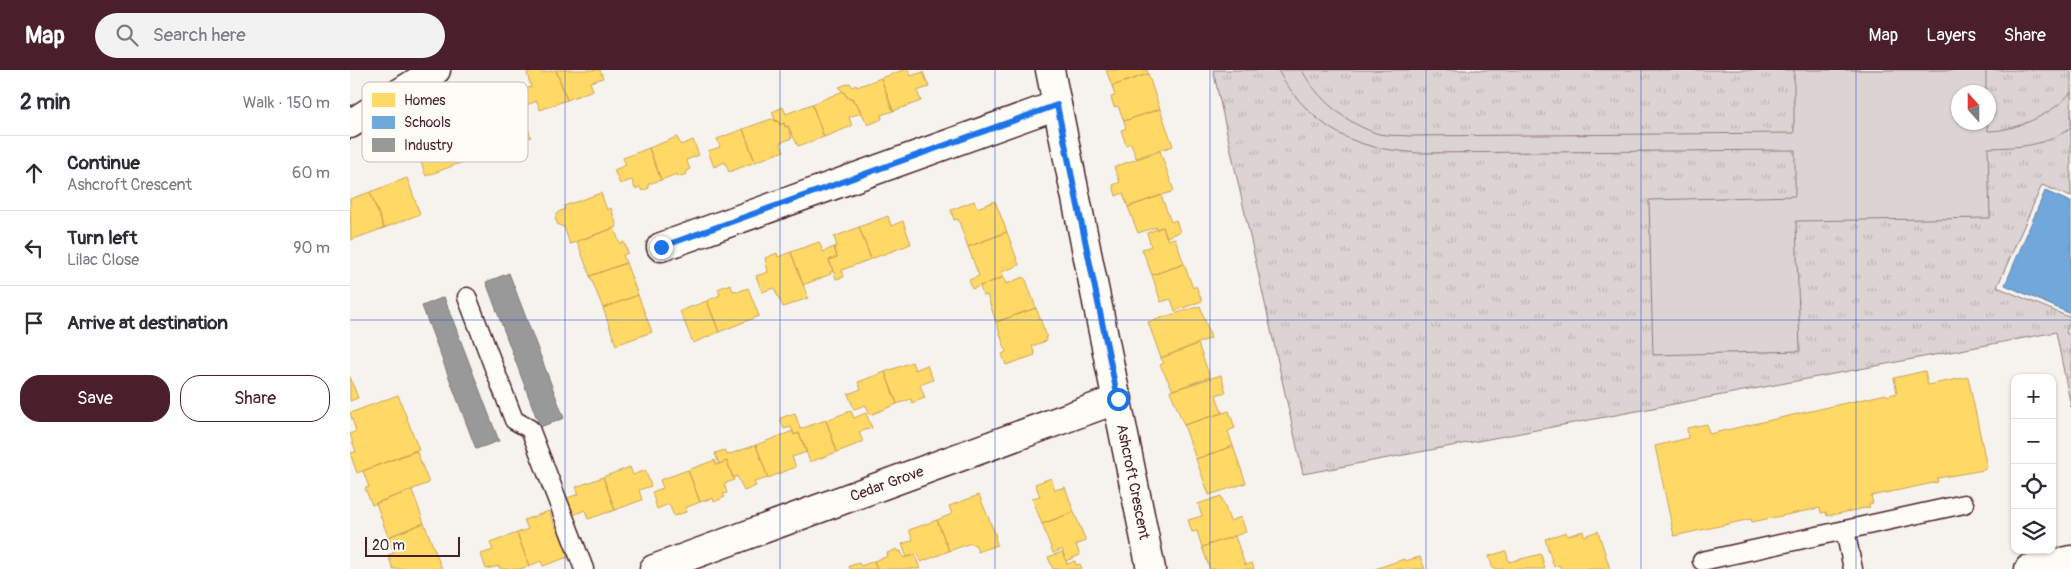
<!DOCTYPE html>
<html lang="en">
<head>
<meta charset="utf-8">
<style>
  :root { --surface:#fff; --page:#f2f2f3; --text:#2b2b33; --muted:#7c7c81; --line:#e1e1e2; --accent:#4a1f2b }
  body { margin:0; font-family:Pangolin,sans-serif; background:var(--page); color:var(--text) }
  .controls { position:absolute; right:15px; bottom:15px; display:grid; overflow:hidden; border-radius:10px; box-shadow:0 1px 4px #0004 }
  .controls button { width:45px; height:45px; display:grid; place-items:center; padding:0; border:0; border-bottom:1px solid var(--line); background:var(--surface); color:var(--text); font:25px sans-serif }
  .compass { position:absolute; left:1601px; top:15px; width:45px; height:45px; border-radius:50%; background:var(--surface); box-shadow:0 1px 4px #0004; rotate:339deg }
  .scale { position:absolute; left:15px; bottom:12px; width:95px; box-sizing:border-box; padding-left:5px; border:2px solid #4a1f2b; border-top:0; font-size:14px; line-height:18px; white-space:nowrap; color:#4a1f2b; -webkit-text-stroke:4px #fdfcf7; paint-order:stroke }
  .stop { position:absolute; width:15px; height:15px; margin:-11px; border:4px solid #1a73e8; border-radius:50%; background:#fff }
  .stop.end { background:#1a73e8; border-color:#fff; box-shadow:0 1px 5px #0008 }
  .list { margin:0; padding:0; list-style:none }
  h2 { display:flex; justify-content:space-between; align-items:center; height:65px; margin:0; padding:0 20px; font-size:21px }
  h2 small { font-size:16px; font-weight:400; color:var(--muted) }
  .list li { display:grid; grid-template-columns:32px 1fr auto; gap:15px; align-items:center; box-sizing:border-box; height:75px; padding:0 20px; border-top:1px solid var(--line) }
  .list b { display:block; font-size:19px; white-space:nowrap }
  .list p { margin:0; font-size:16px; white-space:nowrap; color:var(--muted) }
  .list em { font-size:16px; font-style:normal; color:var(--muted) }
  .actions { display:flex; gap:10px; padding:15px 20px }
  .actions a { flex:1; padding:11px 0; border:1px solid var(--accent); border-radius:20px; text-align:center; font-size:18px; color:var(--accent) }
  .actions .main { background:var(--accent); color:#fff }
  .icon { flex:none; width:28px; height:28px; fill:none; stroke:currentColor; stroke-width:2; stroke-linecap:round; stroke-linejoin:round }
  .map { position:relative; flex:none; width:1721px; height:499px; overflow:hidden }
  header { display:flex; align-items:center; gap:30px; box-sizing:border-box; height:70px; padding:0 25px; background:var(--accent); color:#fff }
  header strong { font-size:24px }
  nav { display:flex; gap:28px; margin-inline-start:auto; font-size:18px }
  .search { width:350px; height:45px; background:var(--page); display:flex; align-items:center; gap:12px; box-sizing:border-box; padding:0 18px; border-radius:28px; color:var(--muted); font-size:19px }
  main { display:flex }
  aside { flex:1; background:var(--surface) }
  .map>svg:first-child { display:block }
  .grass { fill:url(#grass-tufts); stroke:#937a7e; fill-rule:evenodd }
  .garden { fill:#dcd4d2; stroke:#937a7e }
  .homes { fill:#ffd966; stroke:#c9a154 }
  .schools { fill:#6fa8dc; stroke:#647fa7 }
  .industry { fill:#999; stroke:#817478 }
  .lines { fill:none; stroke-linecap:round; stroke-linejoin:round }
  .lane-casing { stroke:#4a1f2b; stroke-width:21 }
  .street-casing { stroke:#4a1f2b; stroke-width:31 }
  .lane { stroke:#fdfcf7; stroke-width:18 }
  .street { stroke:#fdfcf7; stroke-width:28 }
  .route { stroke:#1a73e8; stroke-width:6 }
  .grid { fill:none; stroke:#1d4ed8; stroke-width:1; stroke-opacity:0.55 }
  .labels { text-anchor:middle; stroke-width:5; stroke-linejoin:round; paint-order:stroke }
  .street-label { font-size:15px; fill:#4a1f2b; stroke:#fdfcf7 }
  .key { fill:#fdfcf7; stroke:#c7baba; stroke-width:1 }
  .key-label { font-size:14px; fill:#4a1f2b }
</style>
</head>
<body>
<header>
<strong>Map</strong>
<div class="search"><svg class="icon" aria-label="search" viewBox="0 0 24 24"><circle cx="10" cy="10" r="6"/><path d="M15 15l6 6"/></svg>Search here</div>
<nav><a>Map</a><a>Layers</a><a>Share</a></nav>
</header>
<main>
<aside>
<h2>2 min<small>Walk · 150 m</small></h2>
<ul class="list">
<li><svg class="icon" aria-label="ahead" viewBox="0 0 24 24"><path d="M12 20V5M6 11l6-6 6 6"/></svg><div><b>Continue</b><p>Ashcroft Crescent</p></div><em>60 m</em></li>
<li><svg class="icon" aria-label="left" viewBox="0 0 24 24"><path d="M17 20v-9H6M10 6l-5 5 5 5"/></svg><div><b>Turn left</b><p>Lilac Close</p></div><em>90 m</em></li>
<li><svg class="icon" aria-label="arrive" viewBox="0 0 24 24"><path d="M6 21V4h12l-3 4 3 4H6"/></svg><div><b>Arrive at destination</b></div></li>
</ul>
<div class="actions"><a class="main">Save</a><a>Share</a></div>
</aside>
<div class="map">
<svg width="1721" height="499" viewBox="0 0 1721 499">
  <defs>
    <pattern id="grass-tufts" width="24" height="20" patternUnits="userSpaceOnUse" patternTransform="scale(1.25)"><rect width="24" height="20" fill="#dcd4d2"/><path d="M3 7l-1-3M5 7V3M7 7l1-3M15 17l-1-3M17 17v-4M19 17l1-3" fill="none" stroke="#beb6b4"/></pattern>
  </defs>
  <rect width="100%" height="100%" fill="#f6f3ef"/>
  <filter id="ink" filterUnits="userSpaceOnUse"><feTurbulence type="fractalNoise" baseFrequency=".02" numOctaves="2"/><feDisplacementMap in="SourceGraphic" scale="10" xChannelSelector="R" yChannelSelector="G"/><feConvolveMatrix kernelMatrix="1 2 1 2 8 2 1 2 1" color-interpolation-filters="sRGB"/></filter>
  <g filter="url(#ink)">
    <path class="grass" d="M863,0H1721V127L1692,115L1647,217L1721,248L1716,263L1721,265V337L1706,262L953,404ZM1608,22H1638V52H1608Z"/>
    <path class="garden" d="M928,0H952C967,29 997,54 1029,64C1038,66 1051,65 1060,66L1444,63V0H1636V22H1608V52L1637,53L1638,61C1665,61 1704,44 1721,22V57C1695,77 1669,77 1638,78L1640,148L1446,151L1450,281L1303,285L1299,130L1445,126V80L1067,83C1051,81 1033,80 1017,75C979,65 946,34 928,0Z"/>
    <path class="homes" d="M185,0H191L192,3L206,0L217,30L190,40L187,31L174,36L169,21L181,17L177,3Z
      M206,0H250L253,8L240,12L243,20L217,30Z
      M553,0H559L561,6L573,2L579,17L567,21L571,31L543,41L531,8Z
      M756,0H797L798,4L762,16Z
      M798,4L810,39L774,51L768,36L764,37L761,27L765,26L762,16Z
      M531,8L543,41L531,45L532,49L518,55L506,32L504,33L502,28L499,29L489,17L500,13L502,17L506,15L507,17Z
      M493,21L499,29L502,28L504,33L506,32L511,43L499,47L502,56L474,67L462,34Z
      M168,32L181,67L145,81L132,45Z
      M462,34L474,67L448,76L438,56L435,57L434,53L430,55L428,51L426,52L422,42L433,37L436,44Z
      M810,39L823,76L786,88L781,73L776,75L771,60L776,58L774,51Z
      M132,45L145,81L110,93L97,58Z
      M421,49L428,51L430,55L434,53L435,57L438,56L442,68L430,73L434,81L405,92L393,59Z
      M97,58L110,93L76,106L63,71Z
      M393,59L405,92L379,102L375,92L364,97L358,81L370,77L367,69Z
      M327,67L331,75L343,70L349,85L336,90L340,99L336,101L337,104L328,107L327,104L311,110L299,78Z
      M299,78L311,110L298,114L299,118L292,121L290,117L285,119L282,110L270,114L264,100L276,95L273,88Z
      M810,81L824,121L778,137L773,123L766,126L763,115L770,112L764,97Z
      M57,108L70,144L34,158L20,122Z
      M20,122L34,158L1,170L0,129Z
      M251,123L257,140L261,138L267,157L220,174L214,157L208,155L205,148L208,142L215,139L214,136Z
      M811,125L821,152L826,150L830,162L816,167L813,157L806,159V157L788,163L778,137Z
      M624,131L627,138L645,131L657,162L618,177L608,149L604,150L601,140Z
      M538,146L541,156L553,151L561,174L521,189L509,157Z
      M509,157L521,189L492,200L494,207L486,209L479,190L487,187L484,177L487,176L484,167Z
      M813,157L818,170L825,168L834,194L802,205L792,179L801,176L797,163Z
      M264,158L270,174L274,172L278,183L273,185L276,193L240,206L227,171Z
      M657,162L669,195L652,202L654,207L622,219L619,210L629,206L618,177Z
      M469,172L473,182L484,177L487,187L479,190L483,201L480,202L481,204L453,215L441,182Z
      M441,182L458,228L433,237L424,218L412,222L406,206L418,202L415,188L427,183L428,187Z
      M276,193L288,225L253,238L240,206Z
      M834,194L843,218L846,216L852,231L825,241L821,229L811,232L802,205Z
      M654,207L656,214L673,207L676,210L686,238L646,252L637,225L633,226L630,216Z
      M380,214L383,221L386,220L387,222L398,218L409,246L369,262L357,231L370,225L368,219Z
      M288,225L302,262L266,275L253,238Z
      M357,231L369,262L343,273L330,241Z
      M850,236L861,268L811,288L798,252Z
      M686,238L697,267H695L696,271L682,276L685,285L656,295L652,284L656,282L646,252Z
      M848,274L860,307L823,320L810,295L814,293L811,288Z
      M562,292L565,300L577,295L583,310L570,315L575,328L562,333L561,329L547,334L535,302Z
      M1575,301L1578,315L1618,307L1637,397L1634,400L1587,408L1588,412L1521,426L1523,433L1519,434L1520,437L1477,446L1476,442L1471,443L1470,438L1402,452L1401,449L1324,466L1305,376L1338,368L1337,358L1357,354L1359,364L1536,324L1537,326L1547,323L1544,308Z
      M535,302L547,334L520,345L516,335L504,339L498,324L511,319L508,312Z
      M871,305L876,322L866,325L872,343L834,355L820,321Z
      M0,307L8,328L0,331Z
      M48,325L69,380L7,403L0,383L6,382L0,364L6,361L0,343Z
      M501,341L504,348L516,343L522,358L509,362L513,372L487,382L476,350Z
      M879,341L885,358L878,361L883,376L846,389L834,355Z
      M445,343L450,359L476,350L487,382L460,392L449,363L444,365L441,357L434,359L430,348Z
      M443,361L444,365L449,363L457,382L442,387L446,397L418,408L406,375Z
      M406,375L418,408L404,412L406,416L394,421L387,406L383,408L377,391L369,394L365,383L375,380L377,385Z
      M883,376L896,413L859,425L846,389Z
      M66,380L79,413L22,435L15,418L19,417L13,401Z
      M365,390L366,395L377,391L384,410L374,414L377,423L373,424L375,427L364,432L363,428L350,432L338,400Z
      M280,397L283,405L295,400L301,416L289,420L292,430L265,440L253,407Z
      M338,400L350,432L335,438L336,442L324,446L319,434L307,439L302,422L313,418L310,410Z
      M253,407L265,440L238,449L235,440L223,445L217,428L229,424L226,417Z
      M701,408L705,420L715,417L724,442L692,454L682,428L690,426L685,414Z
      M62,420L74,453L38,467L26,433Z
      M629,425L646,466L645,467L647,475L628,482L625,474L622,475L621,473L599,481L587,450L602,444L599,436Z
      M871,426L880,451L891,447L896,462L852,477L847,461L842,462L838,450L852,446L848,434Z
      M199,441L206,459L210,457L221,486L193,496L191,491L179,496L167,463L178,459L174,450Z
      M724,442L736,471L726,475L730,485L716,491L712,479L703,483L692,454Z
      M587,450L599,481L571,492L568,484L557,487L552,474L563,470L559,460Z
      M74,453L92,499H43L38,485L44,483L38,467Z
      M1233,461L1234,466L1248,461L1260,499H1211L1210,495L1204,497L1195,469L1216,462L1217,466Z
      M167,463L179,496L170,499H150L149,496L136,499L131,484L143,480L140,473Z
      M885,466L895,495L902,493L904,499H860L852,477Z
      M547,479L548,482L551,481L554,488L565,485L570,499H527L524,491L538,486L537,483Z
      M1156,481L1159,492L1191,484L1195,499H1143L1139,486Z
      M712,482L717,494L725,491L726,495L730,494L732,499H703L698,487Z
      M1070,487L1075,499H1025L1054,489L1055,491Z
      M524,491L527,499H500L499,496L509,493L511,496Z"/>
    <path class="schools" d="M1695,121L1721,132V244L1655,215Z"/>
    <path class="industry" d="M159,203L214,348L190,357L136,212Z
      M94,227L149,371L126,379L72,236Z"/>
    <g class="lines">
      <defs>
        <path id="lane" d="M117,227L164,350L180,359L234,499
          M1495,460L1614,434
          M1352,491L1495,460L1503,499"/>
        <g id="street">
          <path id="s1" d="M700,0L801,499"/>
          <path d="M0,54L86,0"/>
          <path d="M311,177L707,35"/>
          <path id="s2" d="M304,499L768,329"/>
          <path d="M1679,499L1721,490"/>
        </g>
      </defs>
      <use href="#lane" class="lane-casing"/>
      <use href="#street" class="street-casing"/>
      <use href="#lane" class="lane"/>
      <use href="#street" class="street"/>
    </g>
  </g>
  <g class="lines" filter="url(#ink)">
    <path class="route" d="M311,177L707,35L768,329"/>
  </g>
  <path class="grid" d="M215,0V499M430,0V499M645,0V499M860,0V499M1076,0V499M1291,0V499M1506,0V499M0,250H1721"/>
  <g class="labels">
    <g class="street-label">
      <text dy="5" stroke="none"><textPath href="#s1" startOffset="420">Ashcroft Crescent</textPath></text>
      <text dy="5" stroke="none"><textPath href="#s2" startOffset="248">Cedar Grove</textPath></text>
    </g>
  </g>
  <rect x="12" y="12" width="166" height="80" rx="8" class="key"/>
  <rect x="22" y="23" width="23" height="14" fill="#ffd966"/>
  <rect x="22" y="46" width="23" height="13" fill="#6fa8dc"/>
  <rect x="22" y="68" width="23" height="14" fill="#999"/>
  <g class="key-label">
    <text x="54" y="35">Homes</text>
    <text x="54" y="57">Schools</text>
    <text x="54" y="80">Industry</text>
  </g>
</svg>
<div class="controls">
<button>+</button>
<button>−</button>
<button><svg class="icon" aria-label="locate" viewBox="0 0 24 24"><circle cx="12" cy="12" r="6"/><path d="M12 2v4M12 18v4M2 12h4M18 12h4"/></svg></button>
<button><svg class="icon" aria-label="layers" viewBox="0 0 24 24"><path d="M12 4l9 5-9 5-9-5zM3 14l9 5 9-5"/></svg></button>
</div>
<svg class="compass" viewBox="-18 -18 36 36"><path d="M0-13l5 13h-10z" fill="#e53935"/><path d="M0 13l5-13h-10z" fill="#7c7c81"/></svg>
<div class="scale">20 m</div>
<div class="stop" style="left:768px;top:329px"></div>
<div class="stop end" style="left:311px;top:177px"></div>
</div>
</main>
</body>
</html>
